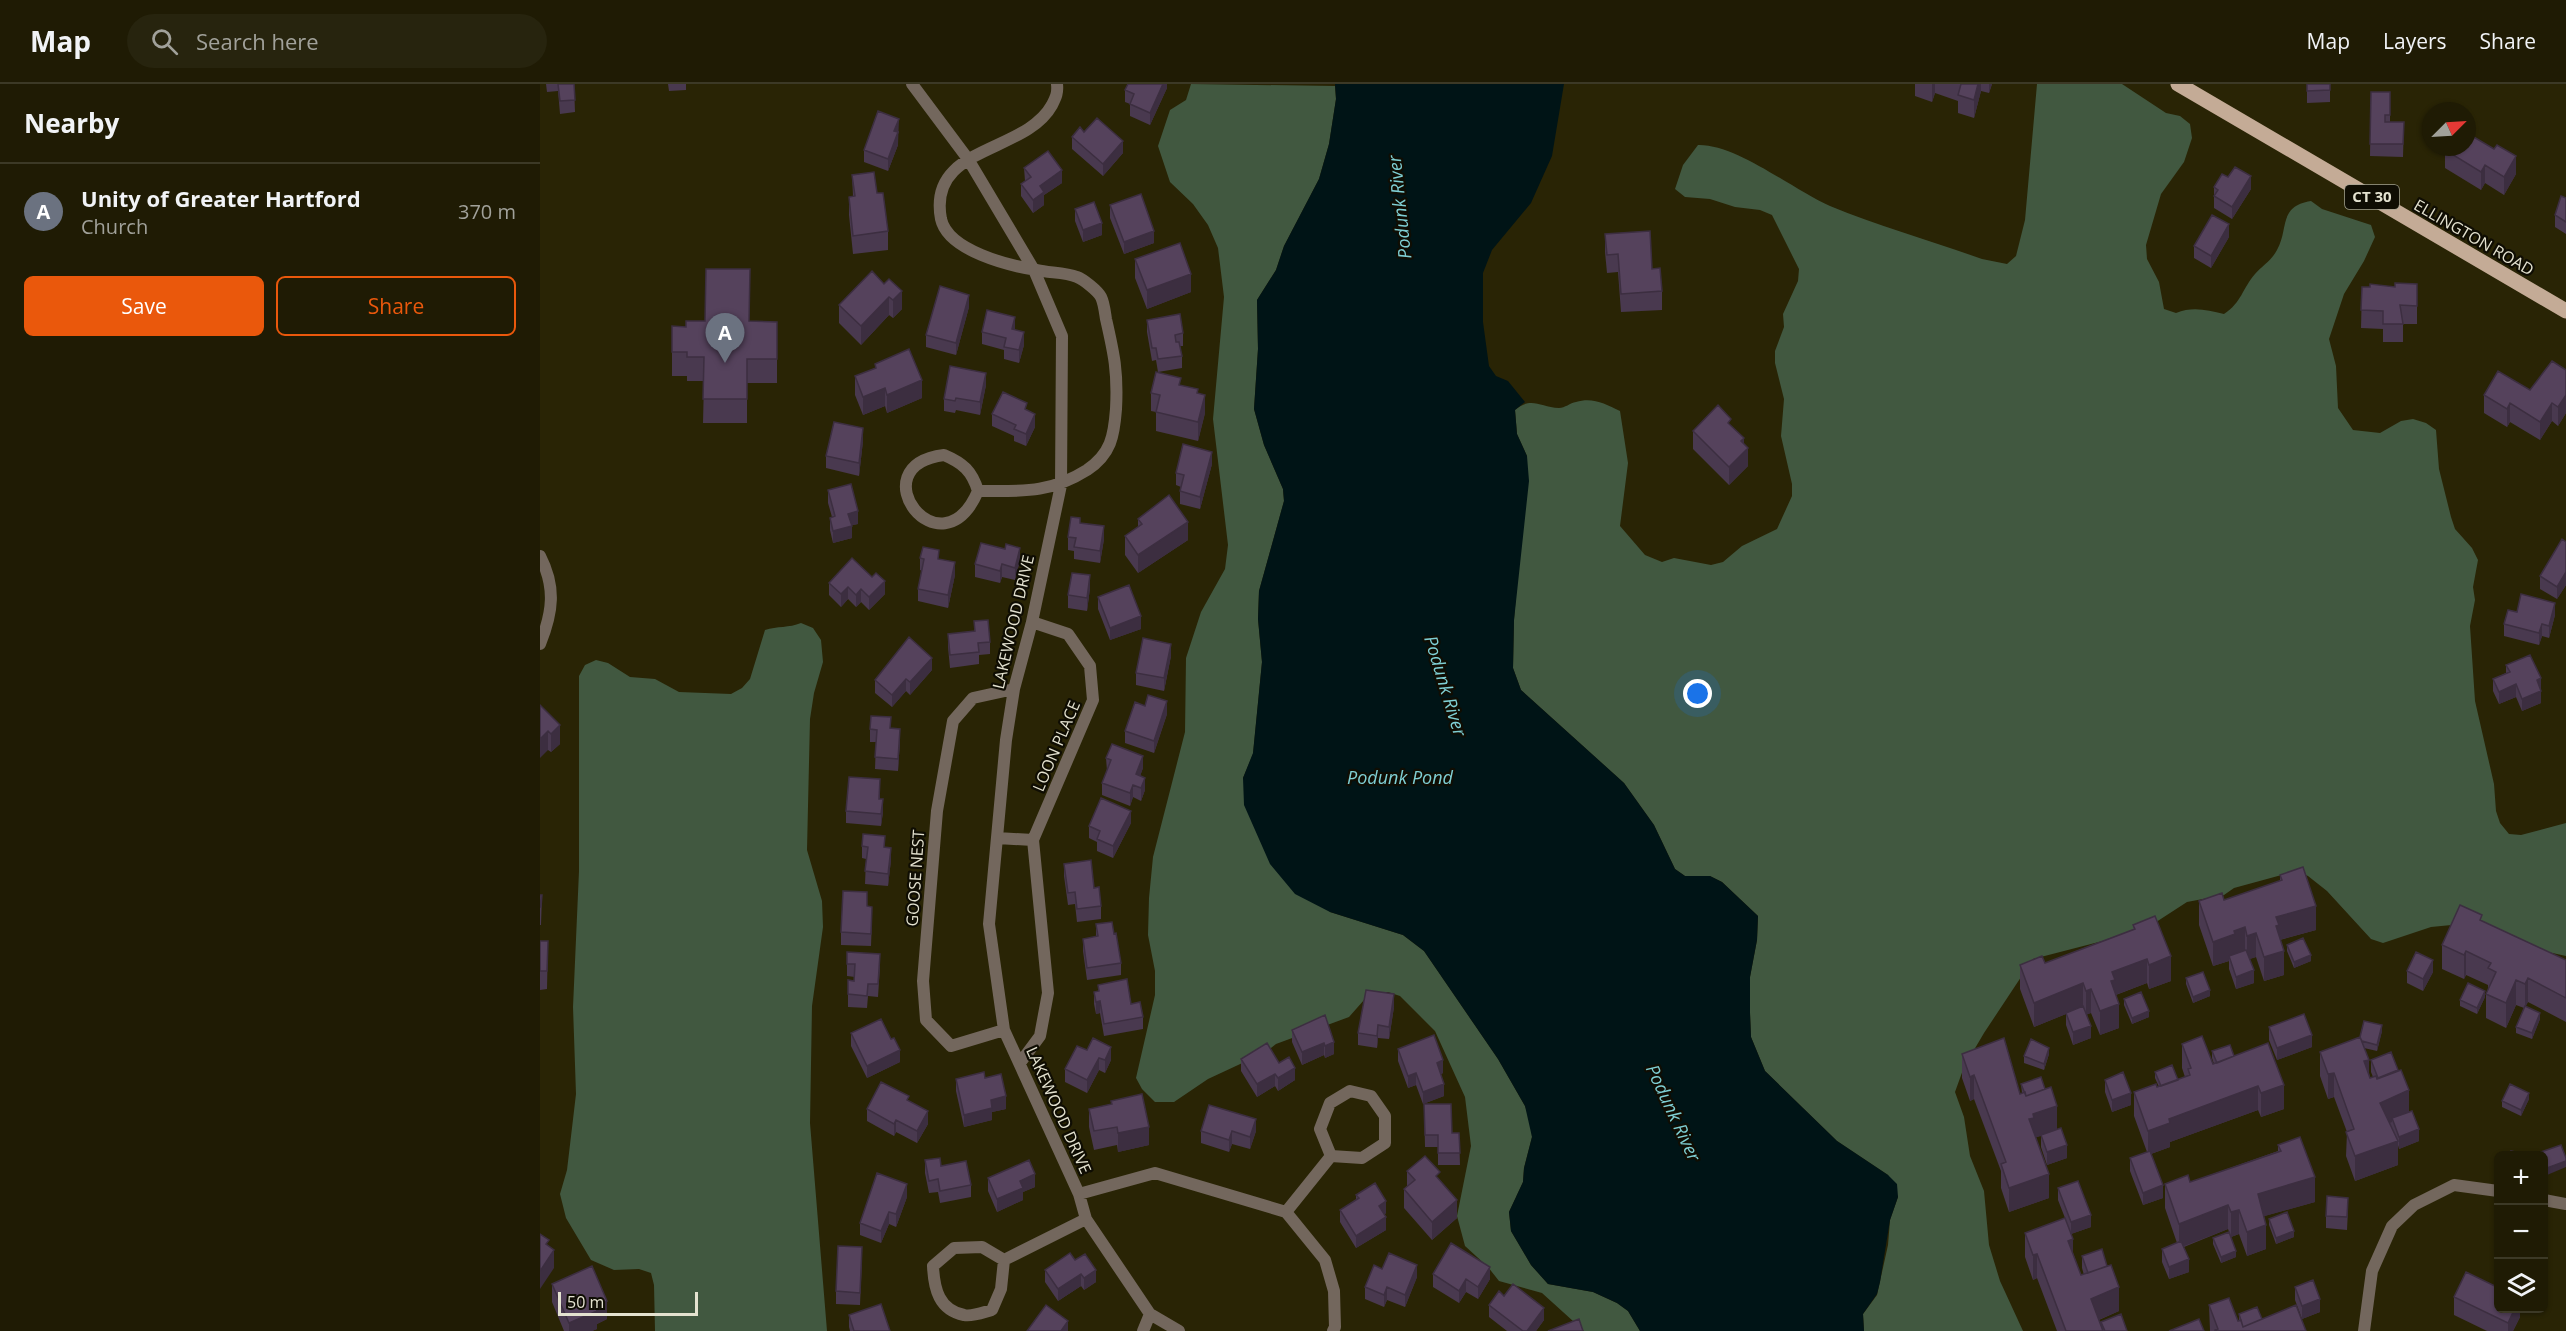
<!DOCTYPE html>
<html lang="en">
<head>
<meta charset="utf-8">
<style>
  :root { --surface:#1f1b04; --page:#27240e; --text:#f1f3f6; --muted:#a1a19a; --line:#3c3926; --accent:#ea580c }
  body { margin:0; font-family:"Open Sans",sans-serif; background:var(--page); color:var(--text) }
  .controls { position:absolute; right:18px; bottom:18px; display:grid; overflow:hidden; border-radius:9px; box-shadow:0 2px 4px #0004 }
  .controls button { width:54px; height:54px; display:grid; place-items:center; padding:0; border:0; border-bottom:2px solid var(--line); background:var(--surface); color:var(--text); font:30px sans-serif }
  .compass { position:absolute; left:1882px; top:18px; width:54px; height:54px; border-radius:50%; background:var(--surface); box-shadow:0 2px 4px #0004; rotate:66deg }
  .scale { position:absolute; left:18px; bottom:15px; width:140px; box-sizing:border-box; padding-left:6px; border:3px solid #e4e2d0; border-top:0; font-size:16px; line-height:21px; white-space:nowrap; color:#e4e2d0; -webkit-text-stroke:4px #0f0d03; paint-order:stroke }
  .you { position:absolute; left:1158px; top:610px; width:21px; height:21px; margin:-15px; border:4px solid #fff; border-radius:50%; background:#1a73e8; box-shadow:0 0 0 9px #1a73e833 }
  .badge { display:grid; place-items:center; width:39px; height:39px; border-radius:50%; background:var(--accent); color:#fff; font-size:20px; font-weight:700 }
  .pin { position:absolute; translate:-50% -50px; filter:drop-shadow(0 2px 3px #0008) }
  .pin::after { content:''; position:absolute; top:32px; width:21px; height:18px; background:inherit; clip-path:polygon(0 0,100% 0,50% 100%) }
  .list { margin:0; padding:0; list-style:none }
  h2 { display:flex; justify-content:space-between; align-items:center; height:78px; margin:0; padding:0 24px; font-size:26px }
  h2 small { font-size:20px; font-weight:400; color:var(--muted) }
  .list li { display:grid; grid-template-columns:39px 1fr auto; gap:18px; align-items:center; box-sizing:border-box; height:96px; padding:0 24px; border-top:2px solid var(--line) }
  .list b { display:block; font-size:22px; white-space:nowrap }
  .list p { margin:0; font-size:20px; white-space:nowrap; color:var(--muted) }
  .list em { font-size:20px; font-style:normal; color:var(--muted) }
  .actions { display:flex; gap:12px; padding:18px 24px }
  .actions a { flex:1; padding:14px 0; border:2px solid var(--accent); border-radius:9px; text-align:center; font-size:21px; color:var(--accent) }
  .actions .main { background:var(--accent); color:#fff }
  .icon { flex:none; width:33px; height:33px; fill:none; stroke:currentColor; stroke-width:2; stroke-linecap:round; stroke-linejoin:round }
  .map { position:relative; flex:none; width:2026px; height:1247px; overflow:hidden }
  header { display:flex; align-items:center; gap:36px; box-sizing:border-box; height:84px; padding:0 30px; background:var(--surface); border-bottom:2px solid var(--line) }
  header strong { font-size:28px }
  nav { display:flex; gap:33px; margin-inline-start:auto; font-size:21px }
  .search { width:420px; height:54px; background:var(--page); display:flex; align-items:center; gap:15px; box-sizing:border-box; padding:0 21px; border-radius:33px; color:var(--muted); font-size:22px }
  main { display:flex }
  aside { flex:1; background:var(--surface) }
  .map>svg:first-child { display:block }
  .forest { fill:#415840 }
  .water { fill:#001416 }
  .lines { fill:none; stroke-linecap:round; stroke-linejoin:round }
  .minor { stroke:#73675d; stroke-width:12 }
  .primary { stroke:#c4ab96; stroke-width:15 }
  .wall { fill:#49394f }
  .shaded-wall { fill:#3c2e40 }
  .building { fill:#55425c; stroke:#3c2e40; stroke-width:1.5 }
  .labels { text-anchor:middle; stroke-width:4.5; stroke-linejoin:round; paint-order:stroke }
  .shield { fill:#0f0d03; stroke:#a4a292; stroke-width:1.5 }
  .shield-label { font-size:15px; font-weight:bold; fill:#e4e2d0 }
  .street-label { font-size:16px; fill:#e4e2d0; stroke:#0f0d03 }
  .water-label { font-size:18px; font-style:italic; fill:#7fcfd4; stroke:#0f0d03 }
</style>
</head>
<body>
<header>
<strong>Map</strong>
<div class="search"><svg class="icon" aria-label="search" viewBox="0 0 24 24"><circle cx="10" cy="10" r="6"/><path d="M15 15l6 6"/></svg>Search here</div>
<nav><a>Map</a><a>Layers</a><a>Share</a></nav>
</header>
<main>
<aside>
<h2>Nearby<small></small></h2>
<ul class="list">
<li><span class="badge" style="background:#6b7280">A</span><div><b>Unity of Greater Hartford</b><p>Church</p></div><em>370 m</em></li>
</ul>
<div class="actions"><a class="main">Save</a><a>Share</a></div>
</aside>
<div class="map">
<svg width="2026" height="1247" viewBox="0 0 2026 1247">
  <rect width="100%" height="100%" fill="#292405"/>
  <path class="forest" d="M651,0L795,2L796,15L789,60L779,95L744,162L736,186L717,216L718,265L714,325L724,361L743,405L744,417L719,507L718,535L722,578L713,670L703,694L790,828L863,851L884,867L958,975L985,1022L991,1039L992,1053L984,1084L983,1098L969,1128L971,1147L991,1181L1008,1200L1053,1208L1077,1219L1088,1227L1100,1247H1044L1002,1209L959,1197L948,1183L925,1162L917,1132L931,1062L925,1013L895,947L860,912L848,908L835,909L824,916L809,933L736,960L726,968L668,995L634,1018H615L602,1005L596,994L615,911V887L608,851L609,814L613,773L645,648L646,574L661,528L685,485L688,461L673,335L684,213L678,164L668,141L653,120L630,98L618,62L630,26L646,16Z
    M1497,0H1582L1626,29L1640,32L1650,40L1652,54L1644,78L1621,110L1606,161L1607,175L1619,198L1624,225L1636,229C1653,222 1667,226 1684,230C1702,218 1702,205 1715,190C1722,182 1732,176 1737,166C1749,145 1738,122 1771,117L1782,125L1831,141L1835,153L1824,177L1804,210L1789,255L1796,282L1798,324L1813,346L1840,349L1861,337L1873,335L1886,339L1896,346L1899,385L1911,433L1915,445L1932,464L1938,476L1933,503L1935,516L1930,542L1935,617L1954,700L1956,727L1960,739L1969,750L1981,751L2026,739V872L1972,860L1942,838L1891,843L1843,859L1831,855L1787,807L1768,792L1756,787L1694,804L1684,811L1647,818L1610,842L1582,852L1493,875L1444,949L1424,983L1415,1008L1424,1033L1430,1072L1444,1107L1449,1161L1460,1197L1483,1247H1324L1323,1230L1337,1211L1348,1161L1350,1136L1358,1113L1348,1091L1297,1057L1225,987L1211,953L1210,929V893L1217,856L1218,832L1182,798L1170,792H1145L1135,785L1114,741L1084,699L981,606L973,584L974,536L987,372L977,350L975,326C991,312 1000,323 1019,324C1025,324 1030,319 1036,318C1053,313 1065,320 1080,327L1088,379L1080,442L1105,471L1122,478L1134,474L1171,481L1183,478L1202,462L1237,445L1252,412V400L1241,352L1244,315L1235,279V267L1244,243L1243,230L1258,197L1259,185L1232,131L1220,126L1195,123L1170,115L1145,113L1135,105L1143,81L1158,61C1197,60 1253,106 1290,122C1339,142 1391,157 1442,175L1467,180L1476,172L1485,136Z
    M261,539L273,544L281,556L283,578L274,609L270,635L267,766L282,817L283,843L272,922L270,1039L287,1247H115L114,1201L111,1189L99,1185L74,1186L51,1176L26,1134L20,1110L27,1086L36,1010L33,923L39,787V592L45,581L56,576L68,579L90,593L115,595L139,608L191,610L202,604L210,595L225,546C237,542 249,544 261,539Z"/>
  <path class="water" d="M795,0H1024L1012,72L991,119L952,166L943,189V238L949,282L956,292L968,297L985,318L975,326L977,350L987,372L989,397L974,536L973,584L981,606L1084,699L1114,741L1135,785L1145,792H1170L1182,798L1218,832L1217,856L1210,893V929L1211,953L1225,987L1297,1057L1348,1091L1357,1100L1358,1113L1350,1136L1340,1198L1337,1210L1323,1230L1324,1247H1100L1088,1227L1077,1219L1053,1208L1008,1200L991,1181L971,1147L969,1128L983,1098L984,1084L992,1053L985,1022L958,975L884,867L863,851L790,828L755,810L730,780L704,721L703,694L713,669L722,578L718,535L719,507L744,417L743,405L724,361L714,325L718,265L717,216L736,186L744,162L779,95L789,60L796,15Z"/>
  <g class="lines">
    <path class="minor" d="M372,0L428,75L494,186L522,252L521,401L492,538L474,605L466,656L449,840L464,946L539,1110L546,1135L610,1230L639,1247
      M404,371C423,379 432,387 438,407C401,493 317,382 404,371Z
      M438,407C481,407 509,410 547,386C571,370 574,352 576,325C578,288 574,270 566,235C565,229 564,219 561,213C558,207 543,195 537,193C525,188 509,189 497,186C470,182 408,167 401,135C387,61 485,70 512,21C516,13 518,9 517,0
      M0,472C16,503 13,528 0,560
      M457,754L493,756
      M464,946L411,962L386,936L383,897L397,727L413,637L433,614L474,605
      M480,979L500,952L508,909L493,756L553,616L550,582L528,550L492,538
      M539,1110L615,1089L746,1128L785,1176L794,1207L795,1243L793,1247
      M2004,1116L2026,1120
      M746,1128L791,1072L822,1074L845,1059V1032L831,1012L810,1007L790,1019L780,1045L791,1072
      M464,1176L461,1205L452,1226C444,1228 432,1233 424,1231C399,1226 394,1205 393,1182L414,1164L442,1163L464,1176L546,1135
      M603,1247L610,1230
      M1824,1247L1832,1187L1852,1142L1874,1121L1914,1101L1958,1107"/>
    <path class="primary" d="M1638,0L2026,227"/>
  </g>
  <path class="wall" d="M6,0H34L35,28L20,30L18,7L7,8Z
    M128,0H146V6L129,7Z
    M627,0V4L610,41L590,32V20L585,18V6Z
    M1375,0H1452L1449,9L1441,7L1434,34L1418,29V17L1395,9L1392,18L1375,12Z
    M1767,0H1790V18L1767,19Z
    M1831,8H1850V38H1864L1863,73L1830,72Z
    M359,47L358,50V61L348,87L324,78V66Z
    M544,48L583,69L563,92L532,65V53Z
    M1905,66L1976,90L1964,111L1945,99L1941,106L1905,84Z
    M484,84L522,99L504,111V121L493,129L481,112V100L485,97Z
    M312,91L348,147V166L313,170L309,131V113L313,112Z
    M1688,93L1711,105L1692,135L1674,124V103Z
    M2026,114V150L2015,143V131Z
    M570,121L614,159L584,170L570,134Z
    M535,125L562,151L543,158L535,137Z
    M1065,150L1112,185L1122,207V226L1081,228L1078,188L1067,189L1065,168Z
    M1689,153L1671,184L1654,174V162Z
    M595,175L651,208L607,225L595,194Z
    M332,187L362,225L353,234L349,231L321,261L299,239V221Z
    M1877,200V240H1863V258H1843V245L1821,244L1822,203H1855Z
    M429,223L416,271L386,263V251Z
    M607,236L643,249V262H640L642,272V284L618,288L616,276L612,277L607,248Z
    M209,237L237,238V299H207V339H163L164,297H147V292H132V268L146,243Z
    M474,246L484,261L479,279L464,275V266L442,260V248Z
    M335,280L382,314L347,329L345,322L323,331L315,311V292L335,284Z
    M2026,286V329L2018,342L2012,337L2000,356L1970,338L1967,343L1944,329V311L1990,306Z
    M446,301L440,331L416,326L415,329L404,327V315Z
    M641,301L658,309L665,329L658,357L616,347V328L611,327V309Z
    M487,327L495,343L486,362L474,357V352L452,342V330Z
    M1191,343L1204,360L1208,382L1189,401L1153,365V347Z
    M323,357L319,392L286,384V372Z
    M672,380L660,425L640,420V407L641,403L636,401V389Z
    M288,406L318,440L312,441V454L293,459L290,446V434L292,433L288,419Z
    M598,435L648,456L598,489L585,471V452L598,443Z
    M540,439L564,455L560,479L534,475V467L528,466V453Z
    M2026,458V501L2017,515L2000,505V492Z
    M380,474L399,475L415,491L408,524L378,517V505L382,487L380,486Z
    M480,476L475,496L462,493L460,499L435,493V480Z
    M289,499L345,510L329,526L321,518L316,523L308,515L301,523L289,511Z
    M550,504L547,527L528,524V511Z
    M558,513L601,545L570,556L558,525Z
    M1977,528L2015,531L2009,554L2002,552L1999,561L1964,552V540Z
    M434,537L450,558V570L439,571V580L410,584L408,563V550L434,547Z
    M631,572L624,607L596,601V589Z
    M1966,581L2001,594V619L1982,627L1976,613L1959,620L1953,607V595L1966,589Z
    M392,586L370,611L366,607L352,623L335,609V596Z
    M0,621L20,660L11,668L8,666Z
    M627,630L614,669L585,659V647Z
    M330,645H351L360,657L358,687L335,685L336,658H330Z
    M566,674L603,684L600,692L605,706L601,717L593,713L590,722L562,711V699L567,687Z
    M340,708V715L343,728L341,742L306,739V727Z
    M591,739L573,774L557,767V758L549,754V742Z
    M322,762L345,763L351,776L348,802L325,800L326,775L322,774Z
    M524,780L554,804L561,822V835L537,838L535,820L528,821L524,792Z
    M1740,791L1776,846L1740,856L1744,891L1724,897L1716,873L1709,875L1714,899L1696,905L1689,885V877L1673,882L1659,841V817L1684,816L1740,797Z
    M0,811H2L1,841H0Z
    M327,822L332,835L331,862L301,861V848Z
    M1942,837L2026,876V938L1988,918L1985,922L2000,935L1992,955L1976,949V943L1984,924L1976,921L1966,944L1946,934V910L1948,906V901L1926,891L1924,895L1902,885V861Z
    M556,840L574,850L581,879V891L547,896L543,867V855L556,853Z
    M1593,841L1631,897L1609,905L1607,899L1576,911L1579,944L1560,951L1551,929L1547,930L1551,954L1533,961L1526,941V930L1494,943L1480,905V881L1505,879L1593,845Z
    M0,857H8L7,905L0,906Z
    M1747,861L1771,877L1754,884L1747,867Z
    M307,868L340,882L338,913L328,912L327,924L308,923V910L314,897L315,893L307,892Z
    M1867,887L1893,888L1883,907L1867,899Z
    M1646,894L1670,912L1653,919L1646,900Z
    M558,901L591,920L603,933V945L564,952L560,929L556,930L554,920V908L558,907Z
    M1945,913L1937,930L1920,922V916Z
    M1584,915L1609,933L1592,940L1584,921Z
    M854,923L849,955L838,954L837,964L818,961V949Z
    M785,931L794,970L785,974L784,971L762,981L752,958V946Z
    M1729,943L1772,963L1737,976L1729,956Z
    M1842,947L1837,967L1824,964L1830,994L1833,993L1831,988V976L1869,1028L1879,1057L1859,1065L1858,1061V1081L1815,1097L1806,1072L1807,1048L1794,1013L1788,1015L1780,992V968Z
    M311,949L360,978L327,994L311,962Z
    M1642,960L1673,980H1674L1672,974V967L1694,972L1744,1025L1721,1033L1718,1026L1630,1058V1063L1611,1070L1623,1114L1603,1121L1590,1087V1074L1607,1068L1594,1032V1008L1619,1003L1615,994V988L1638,996L1645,993L1642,984Z
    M858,965L903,989L901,990L904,1012L883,1020L876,1001L868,1004L858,977Z
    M547,966L571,976L565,989L559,986L547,1009L525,998V985Z
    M1422,970L1480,1010L1482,1009L1481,1000L1517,1045L1527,1074L1507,1081L1501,1063V1052L1496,1053L1509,1114L1469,1128L1461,1104V1087L1434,1015L1430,1017L1422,994Z
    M1509,970L1504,986L1484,979V972Z
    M701,975L739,979L755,996L738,1007L735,1002L717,1013L701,987Z
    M445,994L466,1025L452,1028V1036L424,1043L416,1007V995Z
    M1565,996L1591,1021L1572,1028L1565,1008Z
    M1989,1015L1981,1032L1962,1023V1017Z
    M369,1017L388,1040L377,1059L356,1048L354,1052L327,1037V1025Z
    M571,1017L609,1061L578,1068L577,1061L554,1066L549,1043V1025L571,1020Z
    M884,1020L912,1049H919L920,1081H898V1063H885Z
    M661,1047H716L710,1065L692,1060L689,1068L661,1059Z
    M1738,1061L1775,1118L1724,1132L1726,1165L1707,1172L1699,1150L1691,1153L1688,1145L1644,1163L1649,1188L1629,1195L1622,1178V1165L1637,1159L1625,1124V1100L1650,1098L1738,1067Z
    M2021,1061L2007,1091L2004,1081V1071H2001V1068Z
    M385,1076L401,1082L431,1101V1113L400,1119L398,1108L389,1109L385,1089Z
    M867,1087L900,1096L917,1134L892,1156L864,1124V1105L867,1102Z
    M448,1094L495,1103L483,1108V1116L457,1128L448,1107Z
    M1518,1104L1551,1143L1531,1150L1533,1169L1541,1191H1544L1542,1184V1172L1579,1227L1559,1236L1561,1243V1238L1587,1247H1517L1497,1194L1493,1196L1485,1173V1149L1525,1134L1518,1116Z
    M816,1111L846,1129L844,1131L846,1146L816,1164L800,1138V1126L816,1116Z
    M367,1113L356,1143L349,1140L341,1159L320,1151V1139Z
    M1808,1126L1807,1146L1786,1144V1132Z
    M1729,1135L1754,1153L1736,1160L1729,1141Z
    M1673,1154L1696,1173L1681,1179L1673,1160Z
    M322,1176L320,1221L296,1220V1207Z
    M535,1176L556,1198L544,1206L541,1202L518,1217L505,1198V1186Z
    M842,1185L877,1193L865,1223L847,1216L844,1223L825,1215V1203Z
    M893,1190L950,1195L938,1215L926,1208L919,1219L893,1203Z
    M12,1200L67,1235L57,1240V1245L52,1247H24L12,1218Z
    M1755,1203L1780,1228L1762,1235L1755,1216Z
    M964,1212L1004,1236L996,1247H967L949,1233V1221Z
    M1914,1213L1980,1224V1233L1973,1247H1947L1914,1231Z
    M1669,1221L1698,1237H1699V1230L1766,1247H1670Z
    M309,1231L350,1247H310L309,1243Z"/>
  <path class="shaded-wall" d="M623,0H627V4L610,41V29Z
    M1392,0H1395V9L1392,18Z
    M1438,0H1441V7L1434,34V16Z
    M1449,0H1452L1449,9Z
    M359,35L358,61L348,87V75L354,47Z
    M583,57V69L563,92V80Z
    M1976,72V90L1964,111V93Z
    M1945,81V99L1941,106V88Z
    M522,86V99L504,111V121L493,129V116L500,102Z
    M1711,92V105L1692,135V123Z
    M562,139V151L543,158V146Z
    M1689,140V153L1671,184V172Z
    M614,147V159L584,170V158Z
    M651,190V208L607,225V206Z
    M362,207V225L353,234V216Z
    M429,211V223L416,271V259Z
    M349,213V231L321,261V242Z
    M475,233V245L472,258V245Z
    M484,248V261L479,279V266Z
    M446,289V301L440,331V318Z
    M382,296V314L347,329V311Z
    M345,304V322L323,331V313Z
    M665,311V329L658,357V338Z
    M2026,311V329L2018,342V323Z
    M1970,319V338L1967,343V325Z
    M2012,319V337L2000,356V338Z
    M495,330V343L486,362V350Z
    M323,344V357L319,392V379Z
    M1204,354V368L1208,364V382L1189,401V383L1201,357Z
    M672,368V380L660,425V413Z
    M318,427V440L308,442V430Z
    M648,438V456L598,489V471Z
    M312,442V454L293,459V447Z
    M564,442V455L560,479V467Z
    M480,464V476L475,496V484Z
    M415,478V491L408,524V511Z
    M462,480V493L460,499V487Z
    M2026,488V501L2017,515V503Z
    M550,491V504L547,527V514Z
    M345,497V510L329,526V513Z
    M308,503V515L301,523V510Z
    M321,505V518L316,523V511Z
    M2015,519V531L2009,554V542Z
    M601,532V545L570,556V544Z
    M2002,540V552L1999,561V549Z
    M631,560V572L624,607V594Z
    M392,574V586L370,611V598Z
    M2001,594V606L1997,596Z
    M366,595V607L352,623V611Z
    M1976,600V613L1959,620V608Z
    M2001,607V619L1982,627V615Z
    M627,617V630L614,669V657Z
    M20,641V660L11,668V650Z
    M360,645V657L358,687V675Z
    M8,647V666L0,674V655Z
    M603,672V684L596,703V690Z
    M605,694V706L601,717V704Z
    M593,701V713L590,722V709Z
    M343,715V728L341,742V730Z
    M591,727V739L573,774V762Z
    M351,764V776L348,802V790Z
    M1776,822V846L1739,856L1736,866V833Z
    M1705,843V867L1689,872V877L1673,882V858L1694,847Z
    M1716,849V873L1707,876V852Z
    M1744,867V891L1724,897V873Z
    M1926,867V891L1924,895V871Z
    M1771,871V877L1754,884V878Z
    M1631,872V897L1609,905V881Z
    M1607,875V899L1575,911L1571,897L1572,888Z
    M1893,876V888L1883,907V895Z
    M1714,886V899L1696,905V893Z
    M1988,894V918L1985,924V900Z
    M1976,896V921L1966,944V919Z
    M1543,899V923L1494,943V919Z
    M1551,905V929L1546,931V907Z
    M1670,906V912L1653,919V913Z
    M1945,907V913L1937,930V924Z
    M854,910V923L849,955V943Z
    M560,917V929L556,930V918Z
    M1579,920V944L1560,951V927Z
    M1609,927V933L1592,940V934Z
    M2000,929V935L1992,955V949Z
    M838,941V954L837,964V952Z
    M1842,941V947L1837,967V961Z
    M1551,942V954L1533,961V948Z
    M1772,951V963L1737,976V964Z
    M794,958V970L785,974V962Z
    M784,959V971L762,981V968Z
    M571,963V976L565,989V976Z
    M1509,964V970L1504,986V980Z
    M360,966V978L327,994V982Z
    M559,974V986L547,1009V996Z
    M903,976V989L897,992V979Z
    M1829,976V1000L1824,977Z
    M755,984V996L738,1007V994Z
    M876,989V1001L868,1004V992Z
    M1794,989V1013L1788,1015V990Z
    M735,990V1002L717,1013V1000Z
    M1434,991V1015L1430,1017V993Z
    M904,1000V1012L883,1020V1008Z
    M1744,1001V1025L1721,1033V1009Z
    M1718,1002V1026L1630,1058V1063L1608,1071V1047L1629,1035Z
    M1869,1006V1030L1852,1034V1038L1840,1043V1019Z
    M1591,1009V1021L1572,1028V1016Z
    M1989,1009V1015L1981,1032V1026Z
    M466,1012V1025L452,1028V1036L424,1043V1031L451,1016Z
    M1517,1022V1046L1494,1054L1489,1035L1493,1030Z
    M388,1027V1040L377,1059V1047Z
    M716,1035V1047L710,1065V1053Z
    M356,1036V1048L354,1052V1040Z
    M609,1043V1061L578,1068V1049Z
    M1879,1045V1057L1859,1065V1053Z
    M692,1047V1060L689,1068V1056Z
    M1858,1057V1081L1815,1097V1072Z
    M1527,1061V1074L1507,1081V1068Z
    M2026,1077V1083L2007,1091V1084Z
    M495,1090V1103L483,1108V1116L457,1128V1115L480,1097Z
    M1509,1090V1114L1469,1128V1104Z
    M1775,1093V1118L1718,1134V1110Z
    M367,1100V1113L356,1143V1130Z
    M1623,1101V1114L1603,1121V1109Z
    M917,1116V1134L892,1156V1138Z
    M846,1117V1129L839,1134V1122Z
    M1688,1121V1145L1639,1164V1140Z
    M1699,1126V1150L1691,1153V1128Z
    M349,1128V1140L341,1159V1147Z
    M1551,1131V1143L1531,1150V1138Z
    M846,1133V1146L816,1164V1152Z
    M1726,1141V1165L1707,1172V1148Z
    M1754,1147V1153L1736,1160V1154Z
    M1533,1155V1179L1528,1157Z
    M14,1166V1184L0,1205V1187Z
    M1696,1167V1173L1681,1179V1173Z
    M1497,1170V1194L1493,1196V1171Z
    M1649,1175V1188L1629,1195V1183Z
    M877,1181V1193L865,1223V1211Z
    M950,1183V1195L938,1215V1203Z
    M556,1186V1198L544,1206V1194Z
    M541,1190V1202L518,1217V1205Z
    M926,1195V1208L919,1219V1207Z
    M847,1203V1216L844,1223V1211Z
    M1579,1203V1227L1551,1239V1215Z
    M1780,1215V1228L1762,1235V1222Z
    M67,1217V1235L57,1240V1245L52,1247H29V1239L55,1222Z
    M1004,1224V1236L996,1247H987Z
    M1975,1224H1980V1233L1973,1247H1968V1239Z
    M528,1237V1247H521Z"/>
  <path class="building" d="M18,0H34L35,16L20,17Z
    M588,0H623L610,29L590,20L594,10L585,6Z
    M1421,0H1438L1434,16L1418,11Z
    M1767,0H1790V6L1767,7Z
    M1831,8H1850V31H1845V38H1864L1863,60H1830Z
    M338,27L359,35L354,47L358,48L348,75L324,66Z
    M557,34L583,57L563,80L532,53L540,43L544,48Z
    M1927,49L1954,65L1957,61L1976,72L1964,93L1945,81L1941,88L1905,66L1906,63H1927Z
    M508,67L522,86L500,102L504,108L493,116L481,100L491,93L484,84Z
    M1695,83L1711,92L1692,123L1674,112L1678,106L1674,103L1682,90L1688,93Z
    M334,88L337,109H343L348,147L313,152L309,113L315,112L312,91Z
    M601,110L614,147L584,158L570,121Z
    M2021,112L2026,114V138L2015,131Z
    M554,118L562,139L543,146L535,125Z
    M1672,131L1689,140L1671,172L1654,162Z
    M1110,147L1112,185L1120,184L1122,207L1081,210L1078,170L1067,171L1065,150Z
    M640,159L651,190L607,206L595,175Z
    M166,185H210L209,237L237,238V275H207V315H163L164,273H147V268H132V242L146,243V237H165Z
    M332,187L344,200L349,195L362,207L353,216L349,213L321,242L299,221Z
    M1855,199L1877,200V222L1860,221L1863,240H1843V227L1821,226L1822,203H1830V200L1855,203Z
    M400,202L429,211L416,259L386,251Z
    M447,226L475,233L472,245L484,248L479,266L464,263L466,254L442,248Z
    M640,230L643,249L635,251L636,258H639L642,272L618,275L616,264H612L607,236Z
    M369,265L382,296L347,311L345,304L323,313L315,292L336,284L335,280Z
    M2012,277L2026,286V311L2018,323L2012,319L2000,338L1970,319L1967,325L1944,311L1958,287L1990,306Z
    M410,282L446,289L440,318L416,314L415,317L404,315Z
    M616,288L641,294L639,301L658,305L657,309L665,311L658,338L616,328L620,311L611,309Z
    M463,308L487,319L485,325L495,330L486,350L474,345L476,341L452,330Z
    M1178,321L1191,335L1188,339L1204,354L1201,357L1208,364L1189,383L1153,347Z
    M294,338L323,344L319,379L286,372Z
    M643,360L672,368L660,413L640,407L644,391L636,389Z
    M311,400L318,427L308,430L312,442L293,447L290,434L295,432L288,406Z
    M629,411L648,438L598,471L585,452L602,440L598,435Z
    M531,433L540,434V439L564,442L560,467L534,463L536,454L528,453Z
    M2022,455L2026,458V488L2017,503L2000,492Z
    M441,459L465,465L466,460L480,464L475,484L462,480L460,487L435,480Z
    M383,463L399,466L398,475L415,478L408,511L378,505L384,475L380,474Z
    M312,474L332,493L336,489L345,497L329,513L321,505L316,511L308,503L301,510L289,499Z
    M532,489L550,491L547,514L528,511Z
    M589,501L601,532L570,544L558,513Z
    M1981,510L2015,519L2009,542L2002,540L1999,549L1964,540L1968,526L1977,528Z
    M448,536L450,558L438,559L439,568L410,571L408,550L435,547L434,537Z
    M369,553L392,574L370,598L366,595L352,611L335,596Z
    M603,554L631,560L624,594L596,589Z
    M1990,571L2001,594L1997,596L2001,607L1982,615L1976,600L1959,608L1953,595L1970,588L1966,581Z
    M608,611L627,617L614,657L585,647L595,618L605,622Z
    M0,621L20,641L11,650L8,647L0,655Z
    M331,632L351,633L350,644L360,645L358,675L335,673L337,646L330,645Z
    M572,660L603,672L596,690L605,694L601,704L593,701L590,709L562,699L571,676L566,674Z
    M309,693L340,695L339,715H343L341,730L306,727Z
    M561,714L591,727L573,762L557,755L560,747L549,742Z
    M323,750L345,752L344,763L351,764L348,790L325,787L328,763L322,762Z
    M551,776L554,804L559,803L561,822L537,825L535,808L528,809L524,780Z
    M1763,783L1776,822L1736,833L1739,841L1736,842L1744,867L1724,873L1716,849L1707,852L1705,843L1694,847L1695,850L1673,858L1659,817L1682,809L1684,816L1742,796L1740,791Z
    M303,807L327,808V822L332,823L331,850L301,848Z
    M0,811H2L1,823H0Z
    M1920,821L1942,831L1940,836L2026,876V914L1988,894L1985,900L1976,896L1966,919L1946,910L1956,888L1948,884L1951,879L1926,867L1924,871L1902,861Z
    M1615,832L1631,872L1609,881L1607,875L1572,888L1575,896L1571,897L1579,920L1560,927L1551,905L1546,907L1543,899L1494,919L1480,881L1502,872L1505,879L1595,845L1593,841Z
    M572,838L574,850L576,849L581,879L547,884L543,855L558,852L556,840Z
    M1763,854L1771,871L1754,878L1747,861Z
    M0,857H8L7,887H0Z
    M1706,866L1714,886L1696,893L1689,872Z
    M307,868L340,870L338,900H328L327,912L308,910V896L314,897L315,880H307Z
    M1876,868L1893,876L1883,895L1867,887Z
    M1663,888L1670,906L1653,913L1646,894Z
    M587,895L591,920L600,918L603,933L564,940L560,917L556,918L554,908L559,907L558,901Z
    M1928,899L1945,907L1937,924L1920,916Z
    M826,906L854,910L849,943L838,941L837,952L818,949Z
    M1601,908L1609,927L1592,934L1584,915Z
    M1543,922L1551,942L1533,948L1526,929Z
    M1985,922L2000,929L1992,949L1976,943Z
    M1764,930L1772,951L1737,964L1729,943Z
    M785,931L794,958L785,962L784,959L762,968L752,946Z
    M341,935L351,955L354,954L360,966L327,982L311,949Z
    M1824,937L1842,941L1837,961L1822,957L1820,953Z
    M894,951L903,976L897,979L904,1000L883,1008L876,989L868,992L858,965Z
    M1662,952L1673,980L1728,959L1744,1001L1721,1009L1718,1002L1629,1035L1630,1039L1608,1047L1594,1008L1616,1000L1617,1003L1650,991L1648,985L1651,984L1642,960Z
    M1820,953L1829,976L1824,977L1830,994L1836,992L1837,995L1861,986L1869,1006L1840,1019L1858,1057L1815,1072L1806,1048L1814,1045L1794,989L1788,990L1780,968Z
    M553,954L571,963L565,976L559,974L547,996L525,985L537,962L547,966Z
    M1464,954L1480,1010L1485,1008L1486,1012L1511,1003L1517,1022L1493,1030L1494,1034L1489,1035L1509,1090L1469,1104L1461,1080L1466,1078L1434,991L1430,993L1422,970Z
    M1491,955L1509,964L1504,980L1484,972Z
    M727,959L739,979L749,973L755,984L738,994L735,990L717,1000L701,975Z
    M1690,961L1694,972L1677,979L1672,967Z
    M1851,968L1858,986L1838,994L1831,976Z
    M1632,981L1638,996L1621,1002L1615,988Z
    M444,988L445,994L461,990L466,1012L451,1016L452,1024L424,1031L416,995Z
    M1583,988L1591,1009L1572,1016L1565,996Z
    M1501,993L1505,1005L1486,1012L1481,1000Z
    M341,998L369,1012L367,1016L388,1027L377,1047L356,1036L354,1040L327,1025Z
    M1970,1000L1989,1009L1981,1026L1962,1017Z
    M602,1010L609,1043L578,1049L577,1043L554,1047L549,1025L572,1020L571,1017Z
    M884,1020H911L912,1049H919L920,1069H898V1051H885Z
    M669,1021L716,1035L710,1053L692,1047L689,1056L661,1047Z
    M1872,1027L1879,1045L1859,1053L1852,1034Z
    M1521,1044L1527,1061L1507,1068L1501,1051Z
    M1760,1053L1775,1093L1718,1110L1726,1141L1707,1148L1699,1126L1691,1128L1688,1121L1639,1140L1625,1100L1648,1091L1650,1098L1741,1067L1738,1061Z
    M2021,1061L2026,1074V1077L2007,1084L2004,1075V1071H2002L2001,1068Z
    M1610,1067L1623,1101L1603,1109L1590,1074Z
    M1971,1067L1984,1070L1983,1071H1970Z
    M885,1072L900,1088L896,1092L917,1116L892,1138L864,1105L875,1096L867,1087Z
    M400,1074L401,1082L426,1077L431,1101L400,1107L398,1095L389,1097L385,1076Z
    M489,1076L495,1090L480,1097L483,1104L457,1115L448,1094Z
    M337,1089L367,1100L356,1130L349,1128L341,1147L320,1139Z
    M1538,1097L1551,1131L1531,1138L1518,1104Z
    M835,1099L846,1117L839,1122L846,1133L816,1152L800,1126L819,1114L816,1111Z
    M1787,1112L1808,1114L1807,1133L1786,1132Z
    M1747,1128L1754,1147L1736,1154L1729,1135Z
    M1525,1134L1533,1155L1528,1157L1541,1191L1571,1181L1579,1203L1551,1215L1563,1247H1526L1497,1170L1493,1171L1485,1149Z
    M1689,1148L1696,1167L1681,1173L1673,1154Z
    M0,1150L9,1156L6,1160L14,1166L0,1187Z
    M1641,1157L1649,1175L1629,1183L1622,1165Z
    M911,1159L950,1183L938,1203L926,1195L919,1207L893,1190Z
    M298,1162L322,1163L320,1209L296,1207Z
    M1562,1165L1567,1182L1548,1189L1542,1172Z
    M530,1169L535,1176L545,1170L556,1186L544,1194L541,1190L518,1205L505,1186Z
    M849,1169L877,1181L865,1211L847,1203L844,1211L825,1203L834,1181L842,1185Z
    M52,1182L67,1217L55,1222L57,1227L29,1239L12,1200Z
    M1926,1188L1959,1204V1224H1975L1968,1239L1914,1213Z
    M1773,1196L1780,1215L1762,1222L1755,1203Z
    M973,1200L1004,1224L987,1247H983L949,1221L959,1207L964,1212Z
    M1689,1214L1698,1237L1701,1236L1703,1243L1756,1221L1766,1247H1675V1246L1678,1245L1669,1221Z
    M341,1220L350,1247H314L309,1231Z
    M506,1221L528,1237L521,1247H487Z
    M1717,1223L1722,1235L1703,1243L1699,1230Z
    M1581,1230L1587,1247H1565L1561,1238Z
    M1039,1235L1043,1247H1008Z
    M1659,1235L1664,1247H1629Z"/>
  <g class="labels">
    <rect class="shield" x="1805" y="101" width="54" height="24" rx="4.5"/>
    <g class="shield-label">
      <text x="1832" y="118">CT 30</text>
    </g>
    <g class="street-label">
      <text transform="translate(1934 153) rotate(30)" y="6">ELLINGTON ROAD</text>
      <text transform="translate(473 538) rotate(-77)" y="6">LAKEWOOD DRIVE</text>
      <text transform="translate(516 662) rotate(-67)" y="6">LOON PLACE</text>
      <text transform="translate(375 794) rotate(-86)" y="6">GOOSE NEST</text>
      <text transform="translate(519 1026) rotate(66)" y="6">LAKEWOOD DRIVE</text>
    </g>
    <g class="water-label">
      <text transform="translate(860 123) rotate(-96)" y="6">Podunk River</text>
      <text transform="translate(905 602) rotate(73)" y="6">Podunk River</text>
      <text x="860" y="700">Podunk Pond</text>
      <text transform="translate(1133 1029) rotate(65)" y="6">Podunk River</text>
    </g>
  </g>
</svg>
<div class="controls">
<button>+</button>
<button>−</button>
<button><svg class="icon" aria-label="layers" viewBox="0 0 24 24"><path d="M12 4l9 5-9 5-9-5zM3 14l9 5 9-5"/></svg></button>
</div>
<svg class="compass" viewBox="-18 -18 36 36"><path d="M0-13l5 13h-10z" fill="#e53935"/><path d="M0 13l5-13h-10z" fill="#a1a19a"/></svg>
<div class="scale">50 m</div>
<div class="you"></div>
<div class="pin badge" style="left:185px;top:279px;background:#6b7280">A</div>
</div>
</main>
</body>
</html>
